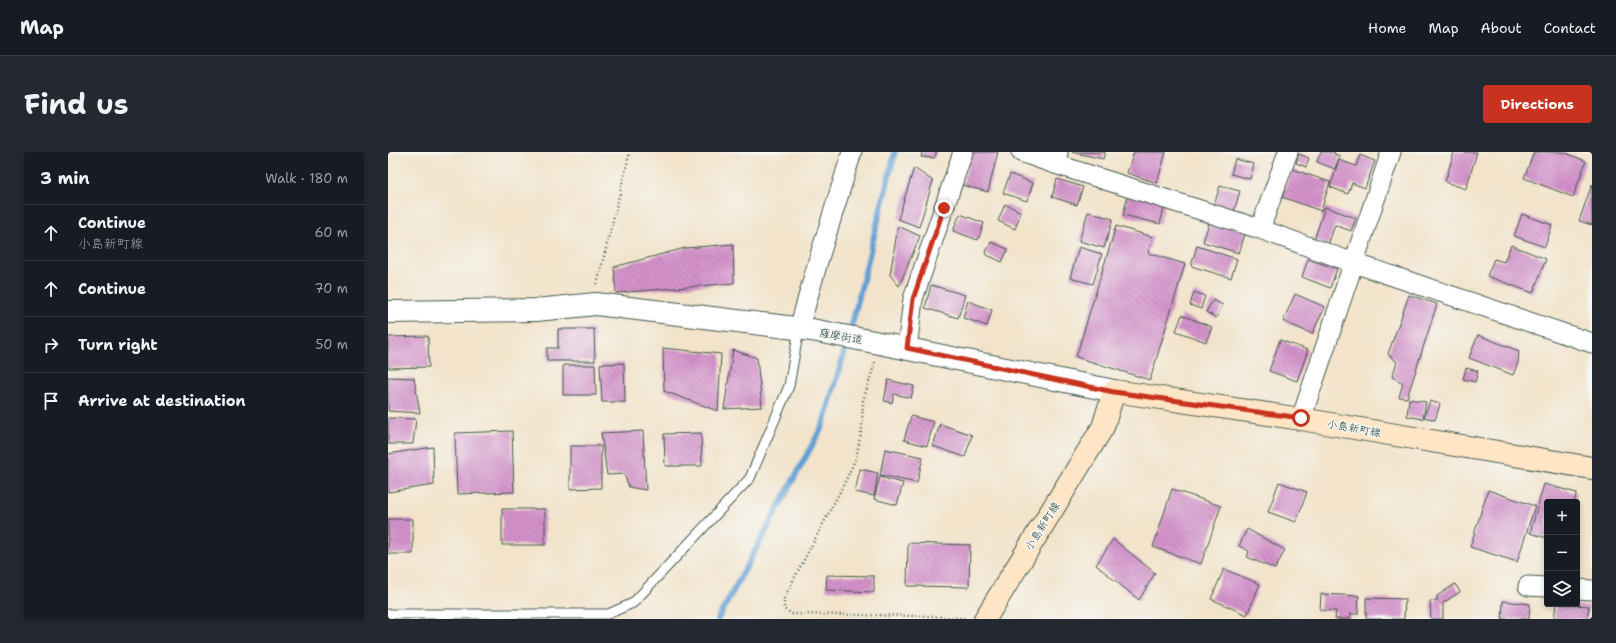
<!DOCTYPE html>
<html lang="en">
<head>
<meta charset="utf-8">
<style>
  :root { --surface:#171b24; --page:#242831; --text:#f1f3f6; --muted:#9ea1a6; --line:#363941; --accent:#c8321e }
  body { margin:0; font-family:"Shantell Sans","Klee One",sans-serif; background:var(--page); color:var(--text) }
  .controls { position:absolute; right:12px; bottom:12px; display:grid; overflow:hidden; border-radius:4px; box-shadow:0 2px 6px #0003 }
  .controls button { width:36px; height:36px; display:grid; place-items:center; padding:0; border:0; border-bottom:1px solid var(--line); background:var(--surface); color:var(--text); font:20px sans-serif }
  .stop { position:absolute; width:12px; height:12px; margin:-9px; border:3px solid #c8321e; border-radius:50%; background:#fff }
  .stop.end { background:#c8321e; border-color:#fff; box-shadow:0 1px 4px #0008 }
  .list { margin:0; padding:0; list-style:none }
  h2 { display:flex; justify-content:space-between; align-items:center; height:52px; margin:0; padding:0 16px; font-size:17px }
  h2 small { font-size:13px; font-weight:400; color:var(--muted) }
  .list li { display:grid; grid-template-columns:26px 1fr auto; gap:12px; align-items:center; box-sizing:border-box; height:56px; padding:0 16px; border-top:1px solid var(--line) }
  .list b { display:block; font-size:15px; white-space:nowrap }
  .list p { margin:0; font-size:13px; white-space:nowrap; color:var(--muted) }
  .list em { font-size:13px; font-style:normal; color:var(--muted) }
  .icon { flex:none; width:22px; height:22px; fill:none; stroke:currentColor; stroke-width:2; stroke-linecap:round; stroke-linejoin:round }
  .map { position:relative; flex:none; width:1204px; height:467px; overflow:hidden; border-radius:4px }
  header { display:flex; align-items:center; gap:24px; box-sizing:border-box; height:56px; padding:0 20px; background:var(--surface); border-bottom:1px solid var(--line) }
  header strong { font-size:19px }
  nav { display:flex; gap:22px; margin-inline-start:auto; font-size:14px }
  .intro { display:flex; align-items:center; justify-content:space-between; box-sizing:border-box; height:96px; padding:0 24px }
  h1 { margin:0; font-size:28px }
  .button { padding:10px 18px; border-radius:4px; background:var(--accent); color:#fff; font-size:14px; font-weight:700 }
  main { display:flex; gap:24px; padding:0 24px }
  aside { flex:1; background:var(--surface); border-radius:4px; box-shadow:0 2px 6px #0003 }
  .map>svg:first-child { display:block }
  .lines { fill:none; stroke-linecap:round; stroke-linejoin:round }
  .stream { stroke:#61a0d3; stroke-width:6 }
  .building { fill:url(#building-back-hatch) }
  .service-casing { stroke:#3f564a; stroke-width:11 }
  .minor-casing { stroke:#3f564a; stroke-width:21 }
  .tertiary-casing { stroke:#3f564a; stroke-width:24 }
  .secondary-casing { stroke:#3f564a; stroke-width:24 }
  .path { stroke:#3f564a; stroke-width:2.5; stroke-dasharray:1 3; stroke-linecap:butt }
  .service { stroke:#fff; stroke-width:9 }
  .minor { stroke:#fff; stroke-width:19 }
  .tertiary { stroke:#fff; stroke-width:22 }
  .secondary { stroke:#fee5c5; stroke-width:22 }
  .route { stroke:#c8321e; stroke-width:5 }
  .labels { text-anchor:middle; stroke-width:3; stroke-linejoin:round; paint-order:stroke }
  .street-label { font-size:11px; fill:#1f3d34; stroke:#f6f6f2 }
</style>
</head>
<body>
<header>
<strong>Map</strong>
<nav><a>Home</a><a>Map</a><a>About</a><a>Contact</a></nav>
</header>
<div class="intro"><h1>Find us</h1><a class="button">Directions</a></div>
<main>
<aside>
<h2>3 min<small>Walk · 180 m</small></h2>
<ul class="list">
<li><svg class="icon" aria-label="ahead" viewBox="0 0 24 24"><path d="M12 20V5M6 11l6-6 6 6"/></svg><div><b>Continue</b><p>小島新町線</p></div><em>60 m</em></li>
<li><svg class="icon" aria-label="ahead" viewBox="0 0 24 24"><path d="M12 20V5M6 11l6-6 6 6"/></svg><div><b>Continue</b></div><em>70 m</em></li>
<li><svg class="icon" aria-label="right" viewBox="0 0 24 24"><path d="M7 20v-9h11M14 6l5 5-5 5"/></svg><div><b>Turn right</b></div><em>50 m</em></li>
<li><svg class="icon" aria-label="arrive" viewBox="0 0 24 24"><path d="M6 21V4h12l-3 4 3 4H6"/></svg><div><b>Arrive at destination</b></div></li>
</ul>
</aside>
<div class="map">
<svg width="1204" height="467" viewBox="0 0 1204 467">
  <defs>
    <pattern id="building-back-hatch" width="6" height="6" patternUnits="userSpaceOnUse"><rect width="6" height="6" fill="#d492cb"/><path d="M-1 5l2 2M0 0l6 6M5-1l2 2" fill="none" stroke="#ab78a6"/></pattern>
  </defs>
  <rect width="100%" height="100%" fill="#f6f6f2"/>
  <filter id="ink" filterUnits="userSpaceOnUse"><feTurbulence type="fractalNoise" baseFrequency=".025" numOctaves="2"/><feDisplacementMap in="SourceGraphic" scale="8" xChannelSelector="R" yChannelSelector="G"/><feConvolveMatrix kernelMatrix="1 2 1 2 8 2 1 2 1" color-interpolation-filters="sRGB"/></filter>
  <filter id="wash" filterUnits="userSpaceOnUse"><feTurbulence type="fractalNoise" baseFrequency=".012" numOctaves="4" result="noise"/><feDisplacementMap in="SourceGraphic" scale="16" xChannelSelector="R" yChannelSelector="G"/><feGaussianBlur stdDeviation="0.9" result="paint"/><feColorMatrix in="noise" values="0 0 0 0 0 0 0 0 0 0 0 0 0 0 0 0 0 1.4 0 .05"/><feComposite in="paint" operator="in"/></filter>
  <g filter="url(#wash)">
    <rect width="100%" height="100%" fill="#f2e3ca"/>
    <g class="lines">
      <path class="stream" d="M330,467L435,273L460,188L507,0"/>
    </g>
    <g id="blocks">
      <path class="building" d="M534,0H549L546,6L533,5Z
        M584,0H610L600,40L574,33Z
        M684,0H717L715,7Z
        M746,0H778L769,31L739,21Z
        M933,0H947L946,2L952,4L947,17L929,10Z
        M1066,0H1089L1078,37L1057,30Z
        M1146,0H1175L1198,9L1185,45L1136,26Z
        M911,2L921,6L918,15L908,11Z
        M972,3L987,9L977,36L964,31L960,42L942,35L951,8L968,14Z
        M847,7L866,12L862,27L843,22Z
        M526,16L545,29L531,75L510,67Z
        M904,17L942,30L933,59L894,45Z
        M622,22L645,31L639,49L615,41Z
        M669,27L695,35L689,53L664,45Z
        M1204,32V73L1191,69Z
        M832,34L852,39L846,59L826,53Z
        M742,35L779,44L772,72L735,63Z
        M617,52L633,60L627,77L610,69Z
        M937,55L968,66L963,79L947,73L940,93L926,88Z
        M700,60L725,67L716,96L691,89Z
        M572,62L596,71L590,88L565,79Z
        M1134,62L1164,73L1157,95L1126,84Z
        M822,68L858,79L851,101L815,90Z
        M510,74L532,84L511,134L502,123Z
        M728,74L765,85L760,101L797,112L762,228L688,205Z
        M603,90L620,97L614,110L597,102Z
        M345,92L346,131L228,141L226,115L297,96Z
        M1123,93L1158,107L1145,141L1099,124L1106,107L1116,110Z
        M809,94L849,107L843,126L803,114Z
        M691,95L714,102L705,132L682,126Z
        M920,107L949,117L942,136L914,125Z
        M543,133L577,143L570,166L537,156Z
        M806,140L817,144L813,157L802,153Z
        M907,142L937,155L924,182L895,169Z
        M1021,143L1049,152L1019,246L1011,245L1015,231L1004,225L1009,210L1000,202Z
        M825,148L835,153L828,166L818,160Z
        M580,149L604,158L599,174L575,166Z
        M794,163L824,175L818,190L788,179Z
        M170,177H206L207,209H159V196H170Z
        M1090,183L1131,199L1130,211L1125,223L1081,206Z
        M40,184L41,215L0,216V185Z
        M892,188L920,198L909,229L881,219Z
        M275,196L333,202L330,259L276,239Z
        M345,198L369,206L374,255L336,257Z
        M236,211L237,250H214L212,212Z
        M175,213H207L208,243H175Z
        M1078,216L1090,219L1087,230L1075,227Z
        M0,225L26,226L32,261L0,259Z
        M500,228L526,234L523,246L506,242L504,251L496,249Z
        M1021,247L1038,250L1035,267L1019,264Z
        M1042,249L1052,252L1047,268L1036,265Z
        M523,264L546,270L539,294L516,288Z
        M0,266L28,267L25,292H0Z
        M552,272L584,283L577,305L545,294Z
        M124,279L126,340L69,342L67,281Z
        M255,279L258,338L241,335L236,322L219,323L213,281Z
        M313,281L314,314H277L276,282Z
        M182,294H213V336L182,337Z
        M45,295L46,333L0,340V302Z
        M497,297L535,305L529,331L492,323Z
        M472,317L490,321L486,344L467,340Z
        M492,325L515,331L509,353L486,347Z
        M891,330L919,340L908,370L880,360Z
        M1156,332L1189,341L1186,350H1159V386L1142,381Z
        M784,337L833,354L813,412L765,395Z
        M1100,338L1147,354L1129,410L1082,395Z
        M114,357H157V393H114Z
        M0,367H25V402H0Z
        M859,377L897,398L887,417L859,405L861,399L851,394Z
        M725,387L767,421L751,448L708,413Z
        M520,391L582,393L581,435L519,434Z
        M836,417L872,432L859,463L823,447Z
        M439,423L486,424V440L438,438Z
        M1067,432L1072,440L1055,451V467H1043L1042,449H1049V444Z
        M933,442L971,444L970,462H962V467H947L948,459L932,458Z
        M978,446L1017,447L1016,467H978Z
        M1115,449L1142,452L1141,467H1114Z
        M1168,452L1201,454L1199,467H1166Z"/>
    </g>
  </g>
  <g filter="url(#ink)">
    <use href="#blocks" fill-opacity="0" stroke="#3f564a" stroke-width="1"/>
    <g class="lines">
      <defs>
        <path id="service" d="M0,462H220L245,451L362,326L401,234L411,177"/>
        <path id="minor" d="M633,0L667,12L670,1
          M900,0L872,77L966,111L1204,191
          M667,12L872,77
          M411,177L431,106L464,0
          M519,197L525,147L575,0
          M913,267L1003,0
          M1140,434L1159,435
          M1189,437L1204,438"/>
        <path id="tertiary" d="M0,160L148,158L208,152L424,178L486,190L726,239"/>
        <path id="secondary" d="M597,467L715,275L726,239L913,267L1204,316"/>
      </defs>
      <use href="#service" class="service-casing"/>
      <use href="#minor" class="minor-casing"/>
      <use href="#tertiary" class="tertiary-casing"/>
      <use href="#secondary" class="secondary-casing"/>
      <path class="path" d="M209,132L242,0
        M487,210L475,249L474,276L468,306L456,332L396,446V457L404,462L536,464L577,466"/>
      <use href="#service" class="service"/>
      <use href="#minor" class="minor"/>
      <use href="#tertiary" class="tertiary"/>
      <use href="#secondary" class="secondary"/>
    </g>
  </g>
  <g class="lines" filter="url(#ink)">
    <path class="route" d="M556,56L525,147L519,196L726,240L913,266"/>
  </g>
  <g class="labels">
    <g class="street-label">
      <text transform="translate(453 184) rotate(10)" y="4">薩摩街道</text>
      <text transform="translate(966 276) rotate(10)" y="4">小島新町線</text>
      <text transform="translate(654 374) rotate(-58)" y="4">小島新町線</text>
    </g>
  </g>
</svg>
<div class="controls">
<button>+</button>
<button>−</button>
<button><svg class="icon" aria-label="layers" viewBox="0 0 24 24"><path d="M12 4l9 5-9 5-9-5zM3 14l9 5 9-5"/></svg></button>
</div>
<div class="stop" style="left:913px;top:266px"></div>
<div class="stop end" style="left:556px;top:56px"></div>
</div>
</main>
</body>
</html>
